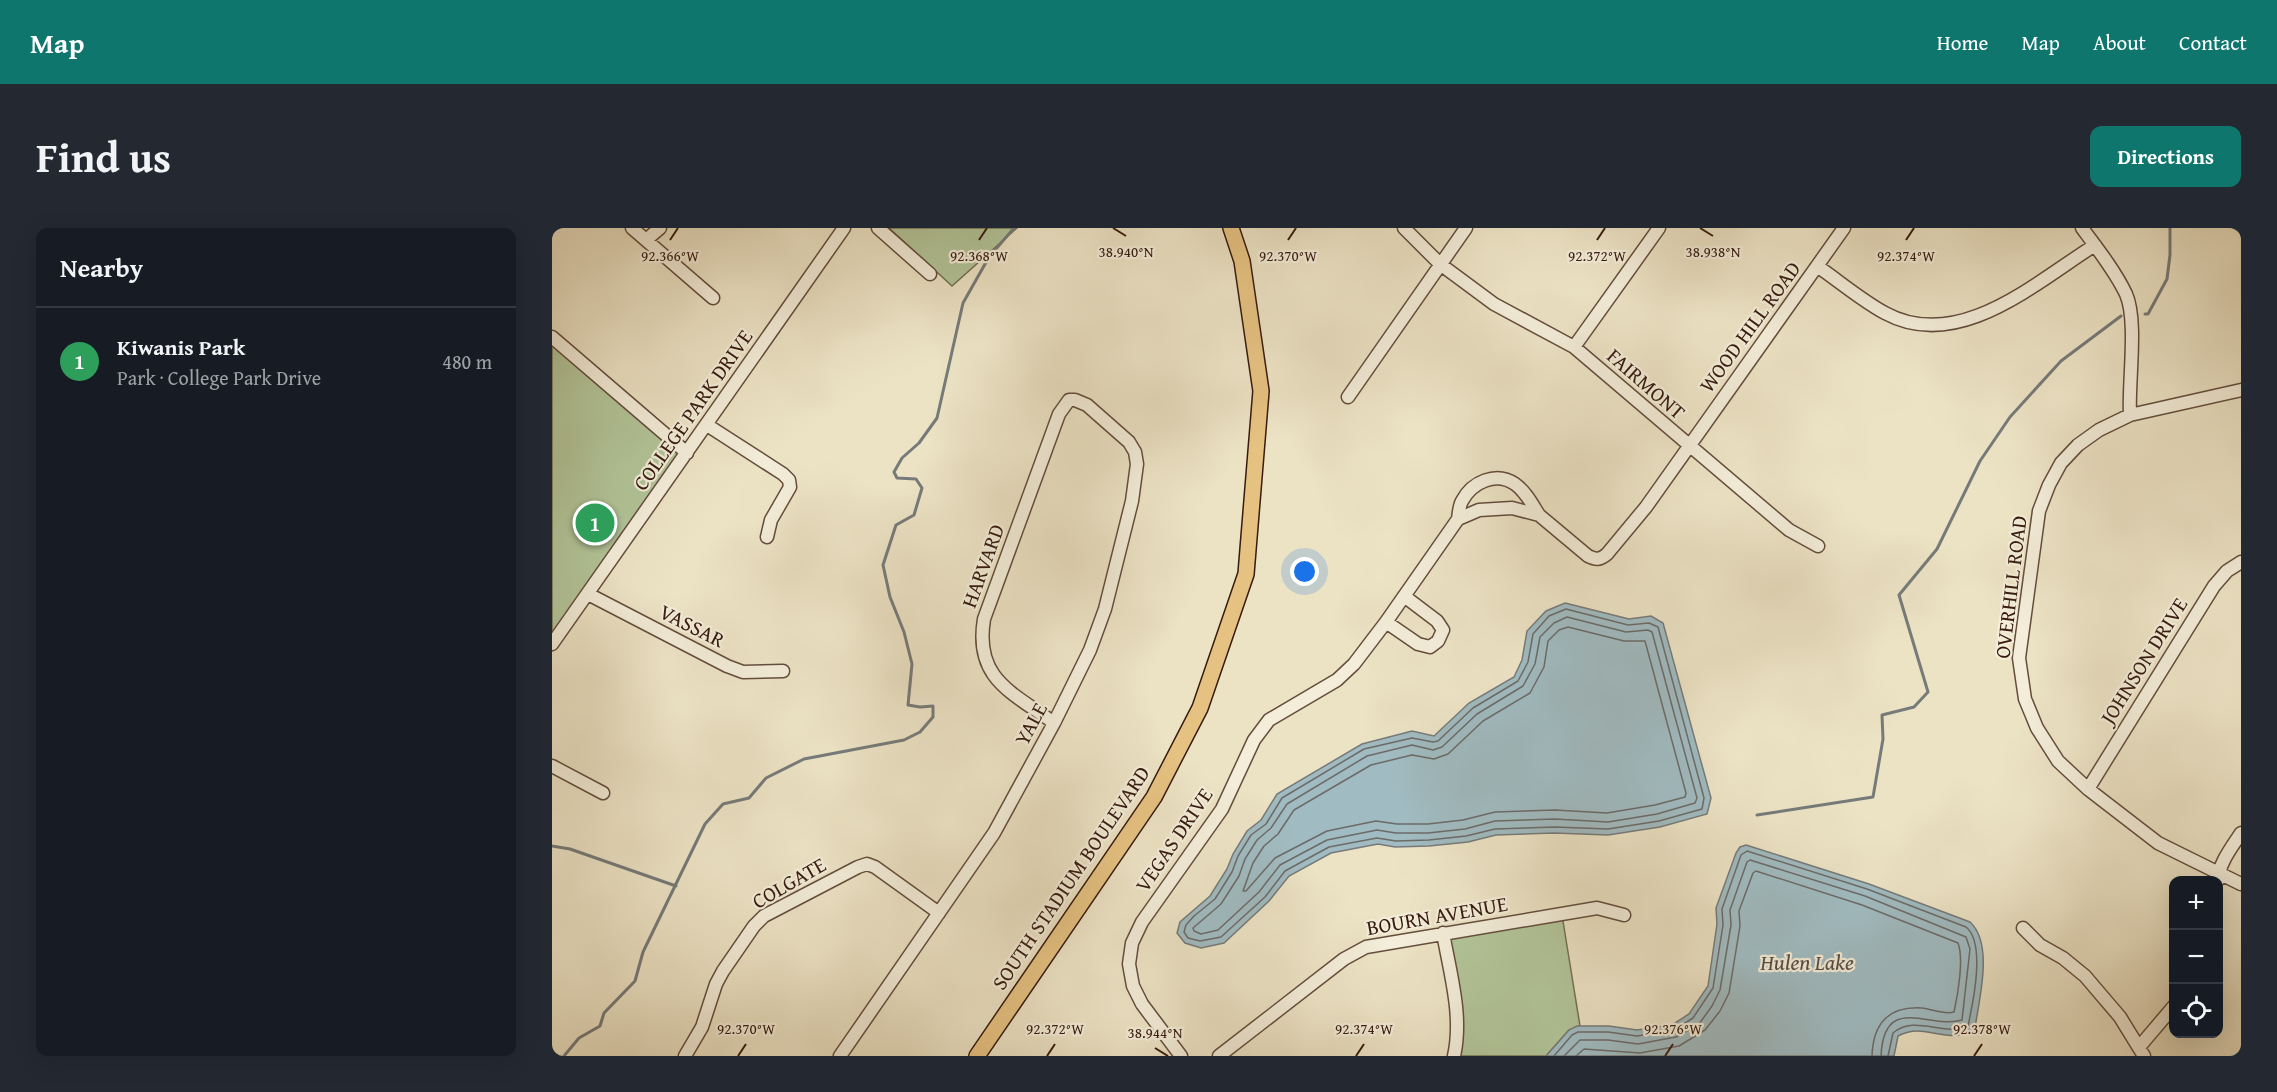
<!DOCTYPE html>
<html lang="en">
<head>
<meta charset="utf-8">
<style>
  :root { --surface:#171b24; --page:#242831; --text:#f1f3f6; --muted:#9ea1a6; --line:#363941; --accent:#0f766e }
  body { margin:0; font-family:"Gentium Book Plus",serif; background:var(--page); color:var(--text) }
  .controls { position:absolute; right:18px; bottom:18px; display:grid; overflow:hidden; border-radius:12px; box-shadow:0 6px 24px #0002 }
  .controls button { width:54px; height:54px; display:grid; place-items:center; padding:0; border:0; border-bottom:2px solid var(--line); background:var(--surface); color:var(--text); font:30px sans-serif }
  .you { position:absolute; left:753px; top:344px; width:21px; height:21px; margin:-15px; border:4px solid #fff; border-radius:50%; background:#1a73e8; box-shadow:0 0 0 9px #1a73e833 }
  .badge { display:grid; place-items:center; width:39px; height:39px; border-radius:50%; background:var(--accent); color:#fff; font-size:20px; font-weight:700 }
  .pin { position:absolute; translate:-50% -50%; border:3px solid #fff; box-shadow:0 2px 6px #0006 }
  .list { margin:0; padding:0; list-style:none }
  h2 { display:flex; justify-content:space-between; align-items:center; height:78px; margin:0; padding:0 24px; font-size:26px }
  h2 small { font-size:20px; font-weight:400; color:var(--muted) }
  .list li { display:grid; grid-template-columns:39px 1fr auto; gap:18px; align-items:center; box-sizing:border-box; height:108px; padding:0 24px; border-top:2px solid var(--line) }
  .list b { display:block; font-size:22px; white-space:nowrap }
  .list p { margin:0; font-size:20px; white-space:nowrap; color:var(--muted) }
  .list em { font-size:20px; font-style:normal; color:var(--muted) }
  .icon { flex:none; width:33px; height:33px; fill:none; stroke:currentColor; stroke-width:2; stroke-linecap:round; stroke-linejoin:round }
  .map { position:relative; flex:none; width:1689px; height:828px; overflow:hidden; border-radius:12px }
  header { display:flex; align-items:center; gap:36px; box-sizing:border-box; height:84px; padding:0 30px; background:var(--accent); color:#fff }
  header strong { font-size:28px }
  nav { display:flex; gap:33px; margin-inline-start:auto; font-size:21px }
  .intro { display:flex; align-items:center; justify-content:space-between; box-sizing:border-box; height:144px; padding:0 36px }
  h1 { margin:0; font-size:42px }
  .button { padding:15px 27px; border-radius:12px; background:var(--accent); color:#fff; font-size:21px; font-weight:700 }
  main { display:flex; gap:36px; padding:0 36px }
  aside { flex:1; background:var(--surface); border-radius:12px; box-shadow:0 6px 24px #0002 }
  .map>svg:first-child { display:block }
  .green { fill:#b2c599; stroke:#747054; stroke-width:1.5 }
  .water { fill:#a0bbc1; stroke:#767b7a; stroke-width:1.5 }
  .lines { fill:none; stroke-linecap:round; stroke-linejoin:round }
  .shore { stroke:#6c6b68; stroke-width:1.5 }
  .stream { stroke:#767b7a; stroke-width:3 }
  .minor-casing { stroke:#644d3c; stroke-width:15 }
  .major-casing { stroke:#371b0f; stroke-width:18 }
  .minor { stroke:#f3edd9; stroke-width:12 }
  .major { stroke:#e6c282; stroke-width:15 }
  .ticks { fill:none; stroke:#371b0f; stroke-width:2 }
  .labels { text-anchor:middle; stroke-width:4.5; stroke-linejoin:round; paint-order:stroke }
  .street-label { font-size:21px; fill:#371b0f; stroke:#f3edd9 }
  .water-label { font-size:22px; font-style:italic; fill:#564b44; stroke:#f3edd9 }
  .ticks-label { font-size:15px; text-anchor:middle; fill:#371b0f; stroke:#f3edd9; stroke-width:4.5; stroke-linejoin:round; paint-order:stroke }
</style>
</head>
<body>
<header>
<strong>Map</strong>
<nav><a>Home</a><a>Map</a><a>About</a><a>Contact</a></nav>
</header>
<div class="intro"><h1>Find us</h1><a class="button">Directions</a></div>
<main>
<aside>
<h2>Nearby<small></small></h2>
<ul class="list">
<li><span class="badge" style="background:#2e9e5b">1</span><div><b>Kiwanis Park</b><p>Park · College Park Drive</p></div><em>480 m</em></li>
</ul>
</aside>
<div class="map">
<svg width="1689" height="828" viewBox="0 0 1689 828">
  <rect width="100%" height="100%" fill="#ece3c5"/>
  <filter id="stains"><feTurbulence type="fractalNoise" baseFrequency=".00333" numOctaves="4"/><feColorMatrix values="0 0 0 0 .2 0 0 0 0 .09 0 0 0 0 .02 0 0 0 .5 -.17"/></filter>
  <radialGradient id="worn" r=".72"><stop offset=".6" stop-color="#630" stop-opacity="0"/><stop offset="1" stop-color="#630" stop-opacity=".3"/></radialGradient>
  <path class="green" d="M337,0H465L400,58Z
    M0,109L135,225L0,416Z
    M1010,687L1028,798L1017,802L994,828H903L892,706Z"/>
  <path class="water" d="M1013,375L1077,391L1099,388L1111,395L1159,570L1155,586L1108,599L1056,607L1002,605L944,607L916,614L877,618L843,619L826,616L779,625L737,648L717,673L672,715L649,720L633,715L625,705L628,694L658,668L675,641L681,626L695,603L709,592L725,566L810,516L860,503L882,508L917,475L962,449L970,432L975,403L994,383Z
    M1194,617L1317,656L1418,694C1442,716 1427,771 1423,800C1407,815 1383,803 1365,803C1358,803 1352,805 1346,808L1342,828H994L1017,802L1025,798H1057L1085,802L1120,797L1137,786L1156,758L1165,696L1164,680L1184,625L1188,619Z"/>
  <g class="lines">
    <path class="shore" d="M1014,381L1076,397L1097,395L1106,399L1152,570L1150,581L1107,593L1056,601L1003,599L943,601L914,608L877,612L844,613L825,610L777,619L733,643L713,669L669,709L648,713L636,710L632,704L634,697L642,688L663,671L680,644L686,628L699,607L714,596L730,570L812,521L860,510L881,514L886,513L921,480L966,453L976,434L981,406L997,388Z
      M1015,389L1074,404L1096,402L1100,404L1145,570L1143,575L1105,586L1056,594L1003,591L943,593L913,601L876,605H844L825,602L775,612L728,637L707,664L666,702L649,706L642,703L641,700L669,676L687,648L693,631L705,612L719,600L735,576L815,528L860,517L881,522L890,519L925,486L971,458L983,436L988,409L1002,395Z
      M1016,399L1072,413H1093L1134,565L1133,569L1103,577L1055,585L1003,582L943,584L911,592L876,596H845L824,593L775,603L723,630L694,663H691L701,635L712,618L726,606L742,582L819,537L860,527L882,531L896,526L931,493L978,465L992,439L996,413L1007,402Z
      M1002,828L1020,807L1026,804H1056L1085,808L1122,802L1141,790L1161,760L1171,697L1170,681L1189,627L1195,623L1315,661L1414,699C1434,715 1421,775 1416,798C1392,809 1363,786 1341,805L1336,828
      M1012,828L1028,812H1056L1086,816L1124,809L1147,796L1160,778L1168,762L1179,697L1178,682L1195,634L1198,632L1313,668L1414,709L1418,721L1410,792C1378,802 1332,764 1329,828
      M1024,828L1032,821L1088,825L1127,818L1153,802L1168,783L1177,765L1188,698L1187,683L1201,645L1204,643L1310,677L1406,715C1412,731 1406,766 1402,784C1392,787 1380,781 1370,780C1336,778 1321,796 1320,828"/>
    <path class="stream" d="M1593,86H1596L1615,51L1618,27V0
      M1205,587L1321,569L1331,511L1330,487L1362,479L1376,464L1347,367L1385,321L1428,233L1458,189L1509,133L1569,88
      M0,618L18,621L124,658
      M12,828L27,810L48,798L52,785L83,753L91,724L153,596L171,576L197,570L214,550L252,531L352,512L368,504L381,489V478L368,479L356,477L360,436L352,404L338,369L331,337L344,297L362,287L370,260L364,251L345,250L342,244L350,230L367,215L385,190L411,75L437,29L462,0"/>
    <defs>
      <path id="minor" d="M80,0L161,70
        M326,0L378,46
        M852,0L888,36L942,76L1022,119L1237,302L1266,318
        M1530,0C1545,20 1563,43 1574,66C1586,93 1576,155 1578,187
        M94,12L108,0
        M1265,38C1287,53 1309,72 1333,85C1406,125 1483,55 1543,17
        M0,109L135,225
        M1022,119L1107,0
        M1689,162L1578,187L1547,202L1526,217L1509,235L1497,257L1487,283L1467,430L1473,471L1485,500L1506,533L1536,561L1606,615L1689,656
        M796,169L914,0
        M155,197L231,246L237,252L238,259L219,292L215,309
        M906,291C907,285 907,278 910,273C920,254 944,243 963,256C974,264 980,276 987,287
        M36,366L175,438L191,444L231,443
        M834,394L866,416L878,419L886,413L891,402L885,393L852,368
        M0,416L292,0
        M0,538L51,565
        M1536,561L1662,358L1675,343L1689,334
        M1666,652C1667,635 1680,619 1689,605
        M1471,700L1488,717L1511,730L1533,748L1568,789L1592,828
        M891,705C898,745 911,788 902,828
        M1588,818L1622,778
        M133,828L150,799L164,756L171,743L202,698L212,688L306,639L315,636L323,639L387,685
        M288,828L442,605L502,495L538,422L553,381L580,273L585,236L583,224L577,214L535,177L523,172H517L507,186L432,391C422,451 460,464 502,495
        M629,828L590,776L581,758L577,736L580,715L590,694L670,581L702,512L717,492L785,452L802,436L834,394L906,291L927,282L960,280L987,287L1036,328C1044,332 1048,332 1055,326L1094,279L1292,0
        M667,828L792,731L814,719L1045,680L1072,687"/>
      <path id="major" d="M425,828L602,569L648,480L694,346L709,163L690,33L679,0"/>
    </defs>
    <use href="#minor" class="minor-casing"/>
    <use href="#major" class="major-casing"/>
    <use href="#minor" class="minor"/>
    <use href="#major" class="major"/>
  </g>
  <path class="ticks" d="M561,0L574,8M1148,0L1161,8M118,12L126,0M427,12L435,0M736,12L744,0M1045,12L1053,0M1354,12L1362,0M603,820L616,828M186,828L194,816M495,828L503,816M804,828L812,816M1113,828L1121,816M1422,828L1430,816"/>
  <g class="labels">
    <g class="street-label">
      <text transform="translate(1198 99) rotate(-54)" y="7">WOOD HILL ROAD</text>
      <text transform="translate(1094 156) rotate(41)" y="7">FAIRMONT</text>
      <text transform="translate(141 182) rotate(-55)" y="7">COLLEGE PARK DRIVE</text>
      <text transform="translate(431 338) rotate(-70)" y="7">HARVARD</text>
      <text transform="translate(1459 359) rotate(-83)" y="7">OVERHILL ROAD</text>
      <text transform="translate(140 398) rotate(27)" y="7">VASSAR</text>
      <text transform="translate(1592 433) rotate(-58)" y="7">JOHNSON DRIVE</text>
      <text transform="translate(479 496) rotate(-62)" y="7">YALE</text>
      <text transform="translate(622 612) rotate(-56)" y="7">VEGAS DRIVE</text>
      <text transform="translate(519 650) rotate(-56)" y="7">SOUTH STADIUM BOULEVARD</text>
      <text transform="translate(237 655) rotate(-30)" y="7">COLGATE</text>
      <text transform="translate(885 688) rotate(-10)" y="7">BOURN AVENUE</text>
    </g>
    <g class="water-label">
      <text x="1255" y="742">Hulen Lake</text>
    </g>
  </g>
  <g class="ticks-label">
    <text x="574" y="29">38.940°N</text>
    <text x="1161" y="29">38.938°N</text>
    <text x="118" y="33">92.366°W</text>
    <text x="427" y="33">92.368°W</text>
    <text x="736" y="33">92.370°W</text>
    <text x="1045" y="33">92.372°W</text>
    <text x="1354" y="33">92.374°W</text>
    <text x="194" y="806">92.370°W</text>
    <text x="503" y="806">92.372°W</text>
    <text x="812" y="806">92.374°W</text>
    <text x="1121" y="806">92.376°W</text>
    <text x="1430" y="806">92.378°W</text>
    <text x="603" y="810">38.944°N</text>
  </g>
  <rect width="100%" height="100%" filter="url(#stains)"/>
  <rect width="100%" height="100%" fill="url(#worn)"/>
</svg>
<div class="controls">
<button>+</button>
<button>−</button>
<button><svg class="icon" aria-label="locate" viewBox="0 0 24 24"><circle cx="12" cy="12" r="6"/><path d="M12 2v4M12 18v4M2 12h4M18 12h4"/></svg></button>
</div>
<div class="you"></div>
<div class="pin badge" style="left:43px;top:295px;background:#2e9e5b">1</div>
</div>
</main>
</body>
</html>
